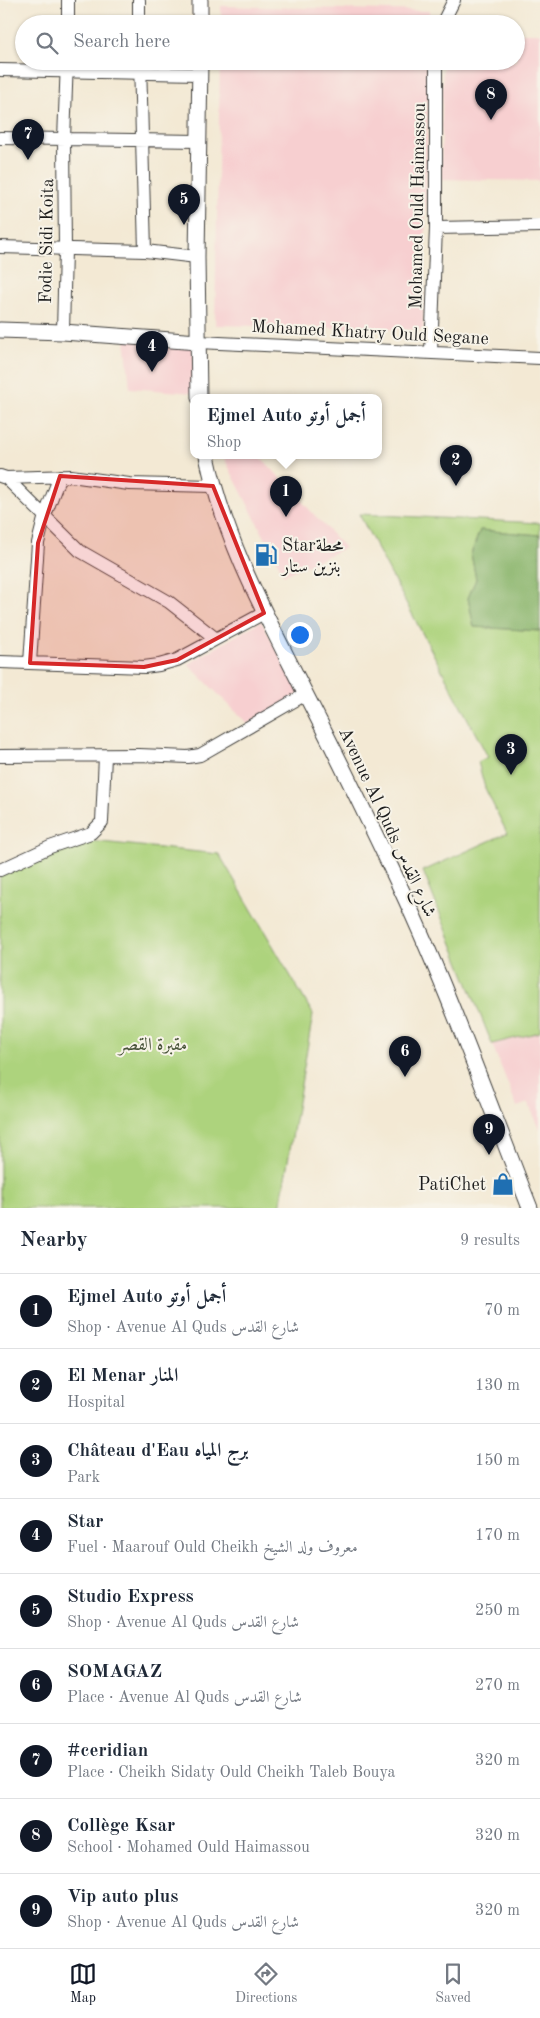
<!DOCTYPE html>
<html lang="en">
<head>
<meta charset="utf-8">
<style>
  :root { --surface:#fff; --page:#f6f6f7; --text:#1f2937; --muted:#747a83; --line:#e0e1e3; --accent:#111827 }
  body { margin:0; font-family:"Old Standard TT",Amiri,serif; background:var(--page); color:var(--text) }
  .you { position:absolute; left:299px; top:634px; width:18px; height:18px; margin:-12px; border:4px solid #fff; border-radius:50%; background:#1a73e8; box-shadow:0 0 0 8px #1a73e833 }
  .badge { display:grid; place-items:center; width:32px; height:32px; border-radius:50%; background:var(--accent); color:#fff; font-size:16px; font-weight:700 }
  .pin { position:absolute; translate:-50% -41px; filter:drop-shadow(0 1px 2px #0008) }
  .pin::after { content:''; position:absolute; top:26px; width:18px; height:15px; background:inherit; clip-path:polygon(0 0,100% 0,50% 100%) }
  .popup { position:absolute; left:190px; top:394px; width:192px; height:65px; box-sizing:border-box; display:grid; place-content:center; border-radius:10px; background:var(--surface); filter:drop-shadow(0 1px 4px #0005); font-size:16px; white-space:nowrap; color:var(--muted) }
  .popup b { font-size:19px; color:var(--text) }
  .popup::after { content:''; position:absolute; left:50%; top:100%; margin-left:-10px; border:10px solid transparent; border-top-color:var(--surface) }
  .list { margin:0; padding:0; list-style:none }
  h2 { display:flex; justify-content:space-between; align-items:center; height:65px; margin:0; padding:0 20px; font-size:21px }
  h2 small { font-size:16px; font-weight:400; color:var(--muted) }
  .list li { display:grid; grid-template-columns:32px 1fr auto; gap:15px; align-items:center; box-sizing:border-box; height:75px; padding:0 20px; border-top:1px solid var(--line) }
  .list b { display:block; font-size:19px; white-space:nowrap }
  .list p { margin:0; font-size:16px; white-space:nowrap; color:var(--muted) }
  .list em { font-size:16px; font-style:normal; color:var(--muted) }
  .icon { flex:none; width:28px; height:28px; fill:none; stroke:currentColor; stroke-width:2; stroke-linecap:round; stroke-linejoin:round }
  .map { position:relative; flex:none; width:540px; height:1208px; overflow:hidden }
  .search { position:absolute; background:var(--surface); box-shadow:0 1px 4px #0004; left:15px; right:15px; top:15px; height:55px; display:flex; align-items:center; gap:12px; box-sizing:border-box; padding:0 18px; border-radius:28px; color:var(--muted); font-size:19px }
  .sheet { height:740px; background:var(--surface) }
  nav { display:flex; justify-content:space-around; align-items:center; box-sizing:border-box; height:70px; border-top:1px solid var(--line); background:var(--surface); font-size:14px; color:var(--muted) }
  nav a { display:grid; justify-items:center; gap:2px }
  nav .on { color:var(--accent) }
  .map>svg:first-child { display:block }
  .built { fill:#f7cfd0 }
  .green { fill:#add37d; stroke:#64784c }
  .forest { fill:#8ab56c; stroke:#536844 }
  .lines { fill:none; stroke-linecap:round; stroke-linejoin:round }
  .minor-casing { stroke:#3c3b38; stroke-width:14 }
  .tertiary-casing { stroke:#3c3b38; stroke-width:17 }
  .minor { stroke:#fff; stroke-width:12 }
  .tertiary { stroke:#fff; stroke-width:15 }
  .marked { fill:#d62828; fill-opacity:0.2; stroke:#d62828; stroke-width:4; stroke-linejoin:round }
  .labels { text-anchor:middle; stroke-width:4; stroke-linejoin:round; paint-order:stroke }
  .street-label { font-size:18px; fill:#1c1c1c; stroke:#f7f3e8 }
  .poi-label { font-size:18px; fill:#1c1c1c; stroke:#f7f3e8; text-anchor:start }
  .park-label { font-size:18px; fill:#485339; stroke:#f7f3e8 }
</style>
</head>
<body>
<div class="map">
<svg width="540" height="1208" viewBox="0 0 540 1208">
  <rect width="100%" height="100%" fill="#f7f3e8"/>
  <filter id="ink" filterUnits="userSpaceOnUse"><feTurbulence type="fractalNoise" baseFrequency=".02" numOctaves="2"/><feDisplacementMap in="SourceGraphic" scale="10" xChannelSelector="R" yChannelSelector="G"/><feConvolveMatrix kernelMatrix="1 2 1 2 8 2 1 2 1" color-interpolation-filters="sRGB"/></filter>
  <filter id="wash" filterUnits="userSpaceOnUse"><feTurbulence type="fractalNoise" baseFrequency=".0096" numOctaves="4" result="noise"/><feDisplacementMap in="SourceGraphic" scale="20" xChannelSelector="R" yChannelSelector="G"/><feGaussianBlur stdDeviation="1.12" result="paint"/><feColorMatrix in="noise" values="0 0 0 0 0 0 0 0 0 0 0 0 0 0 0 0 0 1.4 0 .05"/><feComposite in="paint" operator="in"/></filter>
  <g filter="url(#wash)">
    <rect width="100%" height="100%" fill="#f3e9d4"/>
    <path class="built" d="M221,6L430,11V24H221Z
      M516,33H540V181L441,179L443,61H516Z
      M220,61H429L423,330L215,325Z
      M125,338L194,344V393L130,388Z
      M223,456H260L345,548L284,575Z
      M261,621L300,693L248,724L188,664Z
      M540,1032V1129L528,1103L517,1107L492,1044Z"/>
    <path class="green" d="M359,514L540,523V535L480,530L471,554L476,579L468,598L474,627L540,631V1032L492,1044L423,871L507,833L485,788L478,762L488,757Z
      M91,841L219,854L313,1014L280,1208H0V876L24,863Z"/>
    <path class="forest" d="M480,530L540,535V631L474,627L468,598L476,579L471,554Z"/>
  </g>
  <g filter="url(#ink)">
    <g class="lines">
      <defs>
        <path id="minor" d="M139,0V24
          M68,24V0
          M442,24L454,0
          M140,61L145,251
          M0,70L199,74
          M0,138L199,141
          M436,228L540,226
          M0,247L145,251L197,257
          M63,332L65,250L64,139L67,61
          M198,342L540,358
          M431,352L436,228V61
          M0,476L6,478L80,551L169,602L215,638
          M6,478L71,476L129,484L213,486
          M0,662L144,667L159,665L177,660L264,613
          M30,663L38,543L45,515L60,476
          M0,756L139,755L188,757L200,755L306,694
          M0,870L50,847L91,833L102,822L105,756"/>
        <path id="tertiary" d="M200,24V0
          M0,330L63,332L198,342
          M199,398L197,257L200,61
          M207,456C225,542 267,617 306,695C336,753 365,813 393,872C445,981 486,1096 530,1208"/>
      </defs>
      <use href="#minor" class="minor-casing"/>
      <use href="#tertiary" class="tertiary-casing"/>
      <use href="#minor" class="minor"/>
      <use href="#tertiary" class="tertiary"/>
    </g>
  </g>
  <path class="marked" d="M60,476L213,486L264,613L177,660L144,667L30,663L38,543Z"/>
  <defs>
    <symbol id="fuel-bare" viewBox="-9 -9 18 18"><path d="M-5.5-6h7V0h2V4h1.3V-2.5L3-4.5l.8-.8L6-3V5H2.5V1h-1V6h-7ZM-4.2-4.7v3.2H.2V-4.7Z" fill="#1f6fb2" stroke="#f7f3e8" stroke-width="2.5" paint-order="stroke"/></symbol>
    <symbol id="shop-bare" viewBox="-9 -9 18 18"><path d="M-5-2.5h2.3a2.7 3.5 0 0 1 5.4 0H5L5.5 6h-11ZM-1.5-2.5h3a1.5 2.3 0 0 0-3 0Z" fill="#1f6fb2" stroke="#f7f3e8" stroke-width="2.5" paint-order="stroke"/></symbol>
  </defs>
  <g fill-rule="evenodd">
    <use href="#fuel-bare" x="250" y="539" width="32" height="32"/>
    <use href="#shop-bare" x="487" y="1168" width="32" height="32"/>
  </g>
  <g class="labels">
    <g class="street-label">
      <text transform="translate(417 206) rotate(-89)" y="6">Mohamed Ould Haimassou</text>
      <text transform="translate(46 241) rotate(-89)" y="6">Fodie Sidi Koita</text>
      <text transform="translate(370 332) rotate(3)" y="6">Mohamed Khatry Ould Segane</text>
      <text transform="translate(388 822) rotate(65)" y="6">Avenue Al Quds شارع القدس</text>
    </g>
    <g class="poi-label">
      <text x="282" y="551">Starمحطة<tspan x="282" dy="21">بنزين ستار</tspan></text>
      <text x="486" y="1190" text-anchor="end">PatiChet</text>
    </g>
    <g class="park-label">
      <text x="153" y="1050">مقبرة القصر</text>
    </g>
  </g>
</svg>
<div class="you"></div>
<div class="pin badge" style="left:286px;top:517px">1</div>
<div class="popup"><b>Ejmel Auto أجمل أوتو</b>Shop</div>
<div class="pin badge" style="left:456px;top:486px">2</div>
<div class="pin badge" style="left:511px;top:775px">3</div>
<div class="pin badge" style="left:152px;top:372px">4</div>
<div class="pin badge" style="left:184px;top:225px">5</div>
<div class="pin badge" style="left:405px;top:1077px">6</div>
<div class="pin badge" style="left:28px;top:160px">7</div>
<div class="pin badge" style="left:491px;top:120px">8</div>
<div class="pin badge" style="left:489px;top:1155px">9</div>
<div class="search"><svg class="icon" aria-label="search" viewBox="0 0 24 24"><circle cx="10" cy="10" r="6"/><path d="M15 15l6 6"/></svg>Search here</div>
</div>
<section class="sheet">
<h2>Nearby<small>9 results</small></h2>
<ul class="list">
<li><span class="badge">1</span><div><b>Ejmel Auto أجمل أوتو</b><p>Shop · Avenue Al Quds شارع القدس</p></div><em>70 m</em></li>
<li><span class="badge">2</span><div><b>El Menar المنار</b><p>Hospital</p></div><em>130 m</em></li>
<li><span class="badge">3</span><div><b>Château d'Eau برج المياه</b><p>Park</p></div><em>150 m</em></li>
<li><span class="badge">4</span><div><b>Star</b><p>Fuel · Maarouf Ould Cheikh معروف ولد الشيخ</p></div><em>170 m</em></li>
<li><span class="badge">5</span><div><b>Studio Express</b><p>Shop · Avenue Al Quds شارع القدس</p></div><em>250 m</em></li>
<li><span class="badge">6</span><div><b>SOMAGAZ</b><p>Place · Avenue Al Quds شارع القدس</p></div><em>270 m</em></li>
<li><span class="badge">7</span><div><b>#ceridian</b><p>Place · Cheikh Sidaty Ould Cheikh Taleb Bouya</p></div><em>320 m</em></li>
<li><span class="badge">8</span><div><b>Collège Ksar</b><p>School · Mohamed Ould Haimassou</p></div><em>320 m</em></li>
<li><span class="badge">9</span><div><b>Vip auto plus</b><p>Shop · Avenue Al Quds شارع القدس</p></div><em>320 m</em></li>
</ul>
</section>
<nav>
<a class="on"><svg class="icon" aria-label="map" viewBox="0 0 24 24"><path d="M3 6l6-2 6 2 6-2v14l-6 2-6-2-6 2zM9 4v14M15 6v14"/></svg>Map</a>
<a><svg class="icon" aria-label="directions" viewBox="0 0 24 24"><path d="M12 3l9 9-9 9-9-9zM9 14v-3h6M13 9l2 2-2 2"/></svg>Directions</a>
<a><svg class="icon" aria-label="saved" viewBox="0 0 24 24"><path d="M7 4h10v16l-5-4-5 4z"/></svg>Saved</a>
</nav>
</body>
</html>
